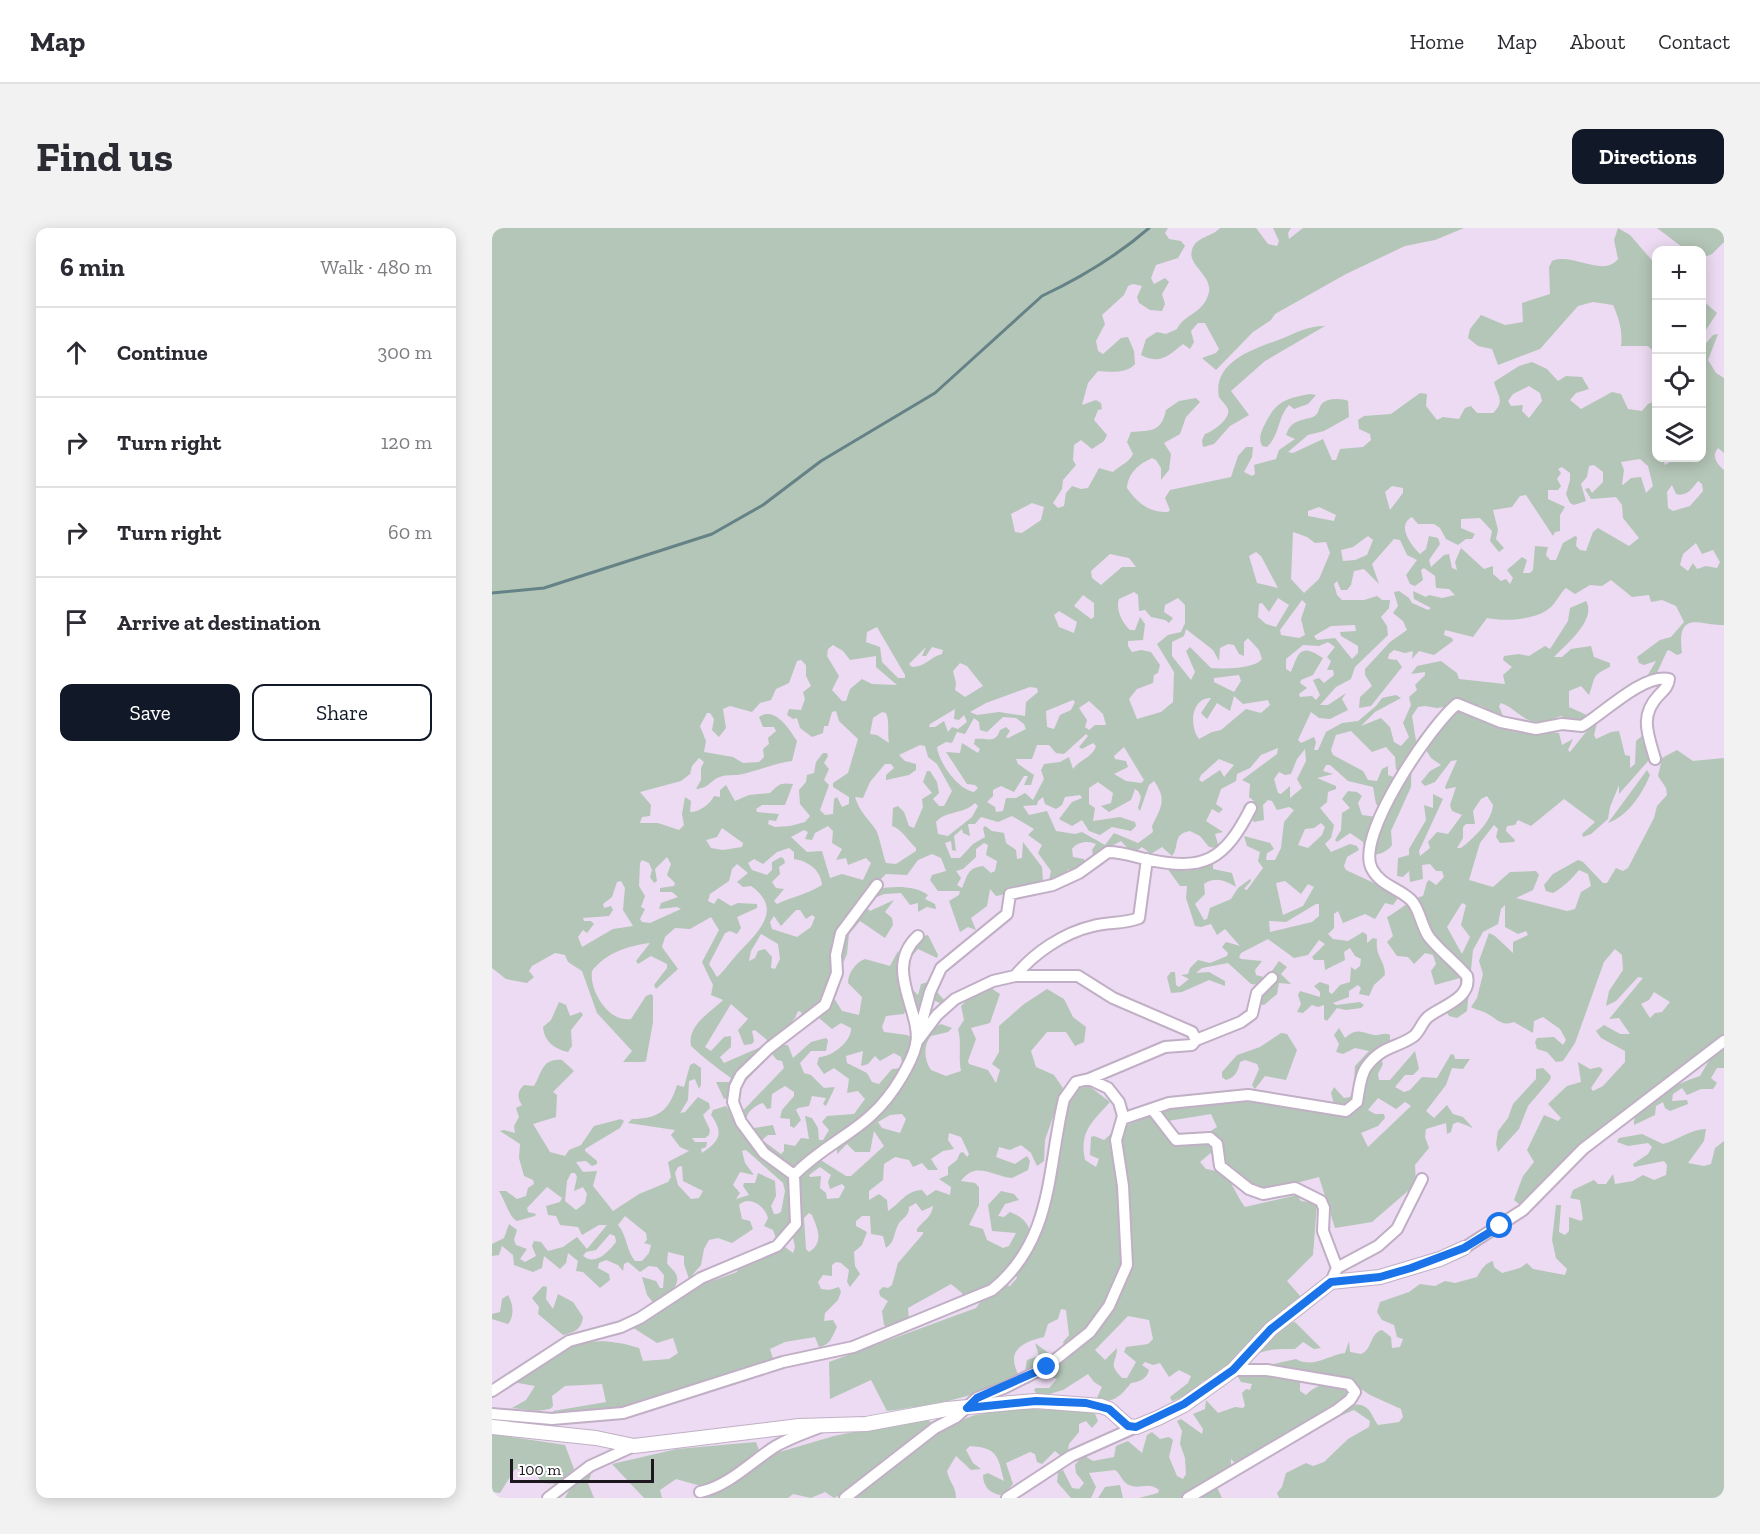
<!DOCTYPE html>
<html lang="en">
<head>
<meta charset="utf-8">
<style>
  :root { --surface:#fff; --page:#f2f2f3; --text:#2b2b33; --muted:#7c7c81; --line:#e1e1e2; --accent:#111827 }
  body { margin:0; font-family:"Zilla Slab",serif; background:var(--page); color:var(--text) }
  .controls { position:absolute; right:18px; top:18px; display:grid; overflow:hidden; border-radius:12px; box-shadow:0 3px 15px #0003 }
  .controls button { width:54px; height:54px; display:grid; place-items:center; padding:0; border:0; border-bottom:2px solid var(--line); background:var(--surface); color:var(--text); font:30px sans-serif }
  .scale { position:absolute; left:18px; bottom:15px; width:144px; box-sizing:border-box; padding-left:6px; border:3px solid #1d171f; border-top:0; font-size:16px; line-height:21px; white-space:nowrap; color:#1d171f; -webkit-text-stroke:4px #fff; paint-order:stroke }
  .stop { position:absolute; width:18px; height:18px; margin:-14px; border:4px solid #1a73e8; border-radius:50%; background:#fff }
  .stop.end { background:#1a73e8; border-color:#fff; box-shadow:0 2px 6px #0008 }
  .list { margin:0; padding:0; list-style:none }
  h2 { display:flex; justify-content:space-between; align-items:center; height:78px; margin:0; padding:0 24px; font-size:26px }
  h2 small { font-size:20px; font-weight:400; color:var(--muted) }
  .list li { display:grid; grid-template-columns:39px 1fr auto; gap:18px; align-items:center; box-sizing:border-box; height:90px; padding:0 24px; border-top:2px solid var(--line) }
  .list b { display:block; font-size:22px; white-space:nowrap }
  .list em { font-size:20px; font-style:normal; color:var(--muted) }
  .actions { display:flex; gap:12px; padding:18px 24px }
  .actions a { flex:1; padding:14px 0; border:2px solid var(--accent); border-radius:12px; text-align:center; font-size:21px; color:var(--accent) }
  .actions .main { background:var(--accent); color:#fff }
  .icon { flex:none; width:33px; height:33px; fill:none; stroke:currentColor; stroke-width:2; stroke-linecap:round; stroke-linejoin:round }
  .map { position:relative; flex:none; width:1232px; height:1270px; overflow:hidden; border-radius:12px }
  header { display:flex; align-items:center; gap:36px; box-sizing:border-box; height:84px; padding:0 30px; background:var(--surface); border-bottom:2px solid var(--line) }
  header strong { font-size:28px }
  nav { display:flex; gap:33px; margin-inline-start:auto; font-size:21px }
  .intro { display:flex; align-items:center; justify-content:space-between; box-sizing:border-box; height:144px; padding:0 36px }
  h1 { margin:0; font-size:42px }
  .button { padding:15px 27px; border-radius:12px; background:var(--accent); color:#fff; font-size:21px; font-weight:700 }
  main { display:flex; gap:36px; padding:0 36px }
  aside { flex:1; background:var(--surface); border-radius:12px; box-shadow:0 3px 15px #0003 }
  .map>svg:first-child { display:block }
  .green { fill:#b4c6b7; fill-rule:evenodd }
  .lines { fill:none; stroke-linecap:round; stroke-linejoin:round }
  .stream { stroke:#658287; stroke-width:3 }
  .minor-casing { stroke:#c0afc5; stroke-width:14 }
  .tertiary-casing { stroke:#c0afc5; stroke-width:16 }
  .minor { stroke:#fff; stroke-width:10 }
  .tertiary { stroke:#fff; stroke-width:14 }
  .route { stroke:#1a73e8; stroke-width:8 }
</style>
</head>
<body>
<header>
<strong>Map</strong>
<nav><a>Home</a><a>Map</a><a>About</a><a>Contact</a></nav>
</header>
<div class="intro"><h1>Find us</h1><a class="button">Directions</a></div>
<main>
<aside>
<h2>6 min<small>Walk · 480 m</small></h2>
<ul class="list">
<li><svg class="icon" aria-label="ahead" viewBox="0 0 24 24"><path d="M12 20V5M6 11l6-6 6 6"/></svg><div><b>Continue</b></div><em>300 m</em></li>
<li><svg class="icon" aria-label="right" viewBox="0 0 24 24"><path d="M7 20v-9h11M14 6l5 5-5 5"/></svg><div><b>Turn right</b></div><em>120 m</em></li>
<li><svg class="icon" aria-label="right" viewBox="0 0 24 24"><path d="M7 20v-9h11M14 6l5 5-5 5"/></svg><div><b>Turn right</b></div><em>60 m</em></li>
<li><svg class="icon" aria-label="arrive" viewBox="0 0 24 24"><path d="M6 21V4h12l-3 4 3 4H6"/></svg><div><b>Arrive at destination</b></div></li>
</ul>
<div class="actions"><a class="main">Save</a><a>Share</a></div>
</aside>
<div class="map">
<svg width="1232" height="1270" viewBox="0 0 1232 1270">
  <rect width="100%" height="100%" fill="#ecdbf2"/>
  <path class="green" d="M0,0H676L673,5L677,11L689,13L693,18L686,30L664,37L659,50L662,56L673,50L677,54L670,66L673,76L670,83L658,82L647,75L645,69L650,58L641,56L636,58L632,67L610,87L613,96L604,113L606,123L611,126L629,110L636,109L642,123L643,136C635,146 617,144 606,143L596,155L590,177L604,172L609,175L610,181L606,182L602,192L615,207L612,213L600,221L589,212L582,217L581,232L584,237L571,252L570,261L561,275L566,280L572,278L574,265L580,258L589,261L596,260L607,240L621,244C627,238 638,234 641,226L635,214L639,204C659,202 669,205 674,182L687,173L704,170L708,174L694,189L688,206L672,215L679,226L677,242L669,252V240L664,232L660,230C647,236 636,245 635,260C645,275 658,285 676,284L678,282L673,270L678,262L739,249L746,228L754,219H761L760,229L752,244L760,248L763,246L762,237L784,231L787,222L803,211L794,207C799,192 808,193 821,189C827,186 826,182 829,177C833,170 850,170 856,173L857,189L832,203L816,207L796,224L801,225L831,211L840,232H844L848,221L871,219L879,212L878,206L867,201L866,192L872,188L899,186L928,165L935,166L934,178L945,192L951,189L967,191L973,180L979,178L985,185H1001C1014,173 1005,167 1002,154L1027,138L1040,134L1055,141L1066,153L1074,148L1090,149L1097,161L1084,165L1078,172L1089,181L1120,164L1129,166L1136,181L1150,183L1156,176L1164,173V230H1170L1173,237L1185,230H1210V120L1221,107L1226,106L1216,132L1224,145L1232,150V225L1226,220C1219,228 1225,236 1232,242V397C1209,398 1184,380 1190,425L1185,427L1177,422L1175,423L1163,449L1154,450L1164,433L1152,437L1147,435L1145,429L1168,412L1179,409L1192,394L1184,378L1170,372L1159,374L1157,367L1140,369L1119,352L1110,358L1098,357L1083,366L1074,360C1068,365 1065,373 1059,379C1045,392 1013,394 995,390L981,409L953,402L952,407L960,410L961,413L942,427L927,423L920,431L921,423L913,425L902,422L897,426L896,431L905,432L910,439L879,478L867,480L868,469L880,458L873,447V441L898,414L915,402L911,393L901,385L906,378L902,364L907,363L917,370L920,375L936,382L939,380L922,371L921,363L934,369L937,367L950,370L963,367L957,361L944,360L943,348L932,340L929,342L931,352L923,358L918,356L914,347L925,332L915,327L908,312L902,311L880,336L887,356L872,341L862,343L859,357L855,362H849L845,353L842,356L845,367L850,372H872L885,368L890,372H898L897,380L889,389L895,398L896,407L863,439L859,451L844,459L828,477H836L854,465L850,471L856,482L838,491L827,490L819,484L806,512L809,515L822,509L824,514L822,522H826L834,504L850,495L866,493L884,478L890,470L904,467L909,470L883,484L869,498L889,490L898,499L902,514L909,518L917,509L911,495L919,477L917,469L925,462L923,457L933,447V444L919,446L925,438L949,433L965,445L967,451L1013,456L1011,447L1020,439L1011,432L1012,428L1027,426L1037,428L1053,418L1058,421L1076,393L1078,380L1094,373C1105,392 1074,416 1062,429H1070L1079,421L1099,418L1102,429L1118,435V439C1099,448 1104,448 1097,467L1089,458L1077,463V479L1097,488L1085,496L1069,488C1062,490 1057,495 1051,495C1033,496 1025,481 1009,475L1007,478L1012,491L989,478L975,475C991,495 1017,506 1043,506C1051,506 1059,503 1067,505L1070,517L1081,511L1076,522L1078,524L1102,494L1105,495L1102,507L1104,511L1119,504L1127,503L1133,527L1138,528V540L1143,536L1144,513L1151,507L1157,532L1127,566V557L1118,579L1116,591L1099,606L1091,609L1090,606L1103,594L1072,571L1039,598L1026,592L1023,597L1015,598L1014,603L1023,612L1022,614L1008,615L1004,609L1006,601L1002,597L988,615L977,652L1001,659L1018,644L1044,643L1047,647L1041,662L1024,670L1075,683L1083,681L1089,664L1099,658L1096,646L1087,642C1080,651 1071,659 1061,665L1054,663L1052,657L1061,646L1086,632L1091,634L1111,655H1115L1124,640L1131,643L1136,640L1162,590L1165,578L1175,567L1174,560L1166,548L1170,530L1185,522L1201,533L1232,530V808L1199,832L1037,972L1027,976L1022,972L1031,948L1042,934L1035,922L1052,887L1066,893L1069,890L1056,876L1075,858L1089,854L1086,834L1098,841L1108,839L1111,842L1099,860L1101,863L1111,858L1133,834V823L1109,810L1104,803L1112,797L1128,806H1138L1127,790L1117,791L1151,750L1146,749L1124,773L1114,778L1117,763L1131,742L1130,727L1123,721L1112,734L1083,815L1071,833L1064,834L1055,824L1045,821L1043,814L1045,810L1062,809L1071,817L1074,812L1068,801L1051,789L1042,793L1041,805L1022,794C1008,799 1005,790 994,785C988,782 984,782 979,779L985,770L991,746L987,733L997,705L1003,708L1021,725V714L1036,707L1034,703L1026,706L1013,699V677L1009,681L1006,696L991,704L981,722L975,783L965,790L957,788L954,783L968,762V750L943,757L939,743L944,736L941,727L933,725L922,736L916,729L905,728L895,714L901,708L895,689C908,683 917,671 931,668L935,654L937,652L944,657L952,649L950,643H944L938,636L930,637L931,651L918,654L917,643L911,649L905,648L906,630L917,627V621L934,592L932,577L941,580V566L951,571L927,623L928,628L938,620L936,614L945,604L956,606L970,587L960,583L958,577L964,559L954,561L953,559L965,532L959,533L943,554L933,558L929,554L938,543L949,537L939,530L931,517H924L920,523L919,559L899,603L900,617C894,626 882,628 873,626L871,614L858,605L845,614L843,612L849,602L850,585L858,580L850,571L856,563L865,564L870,568L866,575L870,587L885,589L889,580L884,576L881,559L856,553L838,537H834L831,543L841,546L825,550L844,558V561L836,564L835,574L828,580L842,597L839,610L833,616L839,624L858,616L865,618L867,622L855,629L852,638L854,642L895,661L906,670L901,677L893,675L883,691L873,686L851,695L846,683L842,686V700L836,706L841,711L856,713L871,704L875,707V715L881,710L885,711C883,730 893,731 893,747L882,757L877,768L867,766L869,760L866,757L857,763V769L841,775L844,777L868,774L872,777L869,780L854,782L845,780L835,793L832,791V777L826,779L820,777L811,785L805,784L809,776L806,767L808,763L828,769V764L822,758L828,754L837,757V764L840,766L848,757L858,754L859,739L863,742L868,738L869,731L863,728L858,720L852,724L853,732L833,742L832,732H822L820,729L833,716L827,712L816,727L802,730L776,711L749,725L747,729L749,731L770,733L763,742L764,747L775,750L787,733L795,739L789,746L799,756L787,755L785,766L772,777L767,776V757L759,756L736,735L710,740L704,745L717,744L733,753V758L717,752L690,764L679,765L675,749L679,744H683L684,757L687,759L697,751L689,747L696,746L698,740L706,732L718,735L735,728L736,725L730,719L734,714L748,718L733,701L725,707L719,696L709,699L703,698L694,670L695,658H688L675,640L696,643L703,635L721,634V641L740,645L744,659C734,653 723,648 712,656L713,666L703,676L712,692L715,691L718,680L739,671L746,660L758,651L759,653L752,661L755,662L771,640L766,633L768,624L755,618L752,608L778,615L782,621L775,625L774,632H783L789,620L792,594L802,582L797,579L785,582L780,573L776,572L771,577L772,592L762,594L751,579L753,576L762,573L757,569L758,556L750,552L785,526L786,520L769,527L758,540L745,546L744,553L729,561L724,576L731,581L727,585L720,581L714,593L731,604L723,606L726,616L724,620L717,619L708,608L698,603C680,606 688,618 680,628L670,619L659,626L650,619L643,624L638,623L629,613L601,628L600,622L604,616C596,612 585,614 580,621L581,629L592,631V635L584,641L575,642V646L562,653L557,652L559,643L546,625L550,617L536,607L542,601L520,588L506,594L489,589L483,596H476L478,608L471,605L470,601L462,608L464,623L460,622L459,613L453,615L459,630H468L481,616L493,609L491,600L493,598L500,603L512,605L514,615L524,622L525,631L530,630L531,614L550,639L551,653C542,657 512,667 504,668L498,661L495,678L479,690L484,702L476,699L468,704L457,673L467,667L468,663H446L438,652L440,647L454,643L449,630L440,626L426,632L415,647L394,646L382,658L385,661C401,658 423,657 436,667L433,671L443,676L444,681L435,679L426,684V675L418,677L409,665L392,666L380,671L375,680L378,683L402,672L393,684L400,690L401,697L393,710L368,693L357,706L355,726L344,751L345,766L342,770L350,783L367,787L370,769L356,755C356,745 364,734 373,731L398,738L406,723L408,731L427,709L436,707L446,727L445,730L426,721L415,734L417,758L426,767L429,756L436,754L454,774L450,776L439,771L429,784L416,775L412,786L394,788L390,799L392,804L415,807L420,810L449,796L460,800L456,804L439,808C431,817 432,832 439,842L454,848L469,843C466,828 470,815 466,801L472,792L469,778L477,770L499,760L508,766L498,795L479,800L484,811L476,833L477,836L496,842L504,855L508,842L500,836L507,824V798L532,776L555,761L572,771L581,789L594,799L592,814L583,818L574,804H555L539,823L544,839L562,847L571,860L553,912L552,933L545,938L539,925L529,917L518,922L507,919L504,929L523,936L535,928L538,933L536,942L520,950C502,949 484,932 469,953L483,955L487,959V977L477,997L491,1001L495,1012L511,1020L517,1018L524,1005L500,1003L496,977L509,963L522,966L527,972L513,976L506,988L512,989L518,984C530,989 535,993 539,1006L556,982L558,961L576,874L584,861L597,858L618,874C600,894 587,904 593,932L604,939L607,931L598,927L599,909L602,908L612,912L620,905L622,907L631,905L635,897L661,887L682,914L708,910L725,899L719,886L676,893L667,881L736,873L792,876L861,886L862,882L857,876H842L839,865L842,859L852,870L858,869L862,858L863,838L877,823L863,820L851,826L844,824L847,816L842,807L847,800L853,810C866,799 869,805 882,807C888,808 891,804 898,807V813L886,823L891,836L886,846L887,852H898L923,823L927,841L921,847H913L903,859L912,864L918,862L930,849L945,850L959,826L962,827L963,831H978L971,841L960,840L954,857L934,883L942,890L955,877L961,886L971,889L981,900L966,894L961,896L959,904L955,906L954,895L934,901L933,909L937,920L923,937L924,956L880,994L843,1000L827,949L778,962L756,958L747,946L721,923L708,934L714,941C740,944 739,960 753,979L805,967L809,973L825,975L821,1027L795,1053L809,1069L797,1095L803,1094L829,1120L822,1121L811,1114L803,1121C786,1121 775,1120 759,1129L758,1137H777L804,1131C821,1141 836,1127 853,1125L857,1113L858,1124L869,1126C881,1121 877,1106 890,1102L899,1109L900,1120L908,1119L911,1111L905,1109L902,1097L890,1092L885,1084L888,1074L917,1064L928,1056L943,1058L953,1053L963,1055L985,1049C989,1042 993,1035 1001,1033L1002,1039L1010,1045L1028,1040L1035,1035L1041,1041L1073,1047L1075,1041L1064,1030L1060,1012L1064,977H1069L1067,1004L1073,1007L1077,1003V989L1089,993L1091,991L1088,972L1078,970L1081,962L1102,952L1106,956H1114L1121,946L1123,956L1141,953L1151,947L1162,952L1174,947L1175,937L1172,933L1142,939L1141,936L1156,926L1160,919L1156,915L1136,918L1125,914L1127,910L1150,906L1171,916C1186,912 1199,901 1214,901L1212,913L1196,935L1212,938L1219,936L1223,920L1232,913V1270H787L785,1265L790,1259L794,1245L814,1235L821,1238L832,1234L856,1211L877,1199L878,1193L862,1182L834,1194C844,1186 862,1168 876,1181C880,1185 882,1192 886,1197L907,1194L911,1189L909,1181L878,1167L863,1157L796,1145L793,1150L808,1151V1163L814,1167C827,1154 844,1152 857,1166L846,1177L744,1236L739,1231V1245L724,1257L730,1270H647L666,1265L667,1262C656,1253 648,1262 637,1257C630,1254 629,1246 623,1242L597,1245L604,1259L599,1270H579L565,1254L566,1244L571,1242L580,1260L587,1261L592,1255L584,1245L583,1237L591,1227L601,1233L622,1229L624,1218L636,1213L650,1225L655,1207L660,1204L668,1211L677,1209L681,1212L677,1229L685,1248L691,1251L694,1246L693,1230L688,1216L690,1203L685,1193L689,1191L710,1206L711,1201L701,1186L713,1181L714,1172L726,1185L743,1179L751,1180L753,1178L750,1165L754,1161L758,1162L760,1156L749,1154L744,1145L711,1153L698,1166L680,1173L678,1169L696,1155L699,1148L687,1142L677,1149L668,1135L661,1137L653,1134L650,1137L657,1142C655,1151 647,1154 639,1155C629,1168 621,1176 604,1172L610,1159L602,1154L596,1146L571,1162L547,1169L542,1162L544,1160H557L565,1151L552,1147L536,1156L533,1143L535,1132L547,1128L543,1115L563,1130L573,1120L571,1114L577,1107L574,1082L569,1081L566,1091L556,1096L552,1109C542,1111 521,1117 522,1132C522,1137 525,1143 526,1147L518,1154L517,1150C479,1172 438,1177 395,1183L379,1152L338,1171L337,1134L484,1080L491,1070L513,1057L518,1058L525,1050L523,1045L501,1052L496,1058L471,1073L470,1065L459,1056L416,1080L417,1093L398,1101L392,1097L390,1083L396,1073L388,1068L387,1063L391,1059L396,1060L400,1057L406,1035L431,1006V1004H425V1001C431,993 440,989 441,978L430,983L424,975L417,979C417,988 412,989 407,995C401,1005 404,1013 394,1020L391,1008L379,1006L378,988H370L364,993V998L375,1004L370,1017L362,1024L363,1038L368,1046L358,1059L355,1054L357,1042L349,1035L344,1034L340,1037V1048L331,1047L326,1054L329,1061L337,1062L347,1059L349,1064L346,1072L333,1085L332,1093L341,1092L345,1099C340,1108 339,1117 327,1119L323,1109L293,1114L278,1121L281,1131L130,1180L62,1187L61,1183L114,1174L110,1156L73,1158L60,1168L61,1178L58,1181L45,1183L20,1180L34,1172L43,1158L26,1155L23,1150C69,1122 91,1102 147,1120L151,1133L177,1131L186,1125L181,1110L165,1115L140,1099L206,1058L245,1044L246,1039L288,1020L293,1019L301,1025L303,1019L300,1006L284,1010L281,1002L272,998L276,990C273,978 257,967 247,977L250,991L258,993L261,1001L240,1015L226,1010L217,1012L212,1021L209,1037L197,1051L192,1036V1028L176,1024L175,1035C177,1039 182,1042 184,1046C190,1058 171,1073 163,1077L155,1067L150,1049L164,1053L168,1060H171L172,1047L165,1039L157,1038L148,1044L136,1034L132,1036L131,1043L126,1037L114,1032L107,1035L106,1040L117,1046L118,1052L108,1060L91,1044L84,1043L86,1033L76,1025L74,1035L68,1041L52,1028L50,1040L41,1044L22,1037L21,1027L10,1018L7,1027L0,1028V1016L12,1010L17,996L25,1002L22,1012L24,1017L35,1021L28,1031L33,1034L44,1028L40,1018L42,1013L49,1014L56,1023L71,1019L85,1009L95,1021L115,997H107L90,1007L86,999L68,997L64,988L56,987L54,978L68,974L70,970L55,959L35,980L36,984L44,986L43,988L25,993C17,989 13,972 7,963H14L25,971L34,968L36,960L42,956L41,952L32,948L27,930L28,916L8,903L12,902L23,905L22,898L27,889L24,880L30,877C25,870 25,863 32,857L42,858C50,846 49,830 70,832L82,843L61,864L65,867L64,889L41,896L58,924L73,928L77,922L89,917L102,898L129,891L132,893L128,900L93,921V923L105,933V936L100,938L94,933L84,934L91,944L105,943L101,958L121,983L147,966L176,954L179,949L176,934L197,923L188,919L179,907L183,902L136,895L140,891C166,891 177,883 185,857L192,859L198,837L202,835L209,840V857L207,861L203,851L197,853L196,872L188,885L193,884L206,869L217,875L218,880L211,887L218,902L217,907L213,910H200L203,914H215L214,919L209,921L210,925C228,913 232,905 219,887L221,882L234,878L243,891L292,840L290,833L285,832L280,826L237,870L232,871L224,854H237L239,850C225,840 212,830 199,818C195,797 218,785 231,772L219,767L221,757L210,734L227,702L219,689L198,701L183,700L173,709L170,719L186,741L164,761L162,757L175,740V736L159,728L146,736L144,733L158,715C136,718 115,724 100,743C97,763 117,795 139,791L154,768L159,766L161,768V794L154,833L152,834H131L140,823L105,785L90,743L76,734L73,727L63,725L40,738L37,743L42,749L35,755L14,751L0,740ZM1037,158L1048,165L1050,173L1037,190L1030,183L1031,177L1019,178L1016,173L1021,166ZM1148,231L1156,238L1161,258L1154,265L1149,249L1139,250L1131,257L1130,256L1132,242L1129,234ZM1102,237L1111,244V254L1100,265L1097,260L1093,261L1099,271L1124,269L1130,277L1131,290L1147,310L1137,318L1106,300L1101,304L1094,323L1088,322L1084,318L1085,309L1083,308L1071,315L1064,332H1058L1054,327L1056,319L1043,318L1041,342L1038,345H1031L1035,332L1030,329L1015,342L1021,350L1018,356L1014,351L1009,353L1001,346V338L992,341L969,320L963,334L965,342L960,340L957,326L952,327L939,339L937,332L948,316L946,310L937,308L934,321L928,326C919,317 904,298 920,289L926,296H942L948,300L954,311L966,317L974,311H980L983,306L969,300V291L988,290L1000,303L998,313L1007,324L1012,320L1004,311L1006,302L1001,282L1020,279L1028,268L1034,267L1061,308L1063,304L1068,303V287L1073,279L1056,271V262H1066L1069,258L1065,251L1069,245L1066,241L1070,239L1078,245V252L1074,266L1078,275L1082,277L1094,273L1089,256L1095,249L1097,238ZM1206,253L1210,256L1211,263L1198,278L1181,283L1176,280L1175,264L1180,257L1184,266C1194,269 1200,261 1206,253ZM900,258L911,260V265L898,282L893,264ZM540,275L552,279L549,292L530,305L523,304L519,286ZM827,279L844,287L842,293L816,288V283ZM801,304L815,309L823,315L834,314L838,325L827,351L812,365L799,351ZM876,308L881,312L875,327L863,332L851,333L849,322L861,319ZM1204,315L1210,326L1221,322L1228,334L1225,340L1214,338L1205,341L1201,335L1196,343L1188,337L1191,326ZM764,324L769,328L786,360L765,355L757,328ZM618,326L637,330L644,339H630L609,357L600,350L599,343ZM642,364L646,367L647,383L653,382L659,389L673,392L677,395L681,390L672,384L673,377L686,370L693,377V395L689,404L676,407L665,416L682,444L681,474L669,484L645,491L637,471L645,461L661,455L662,447L666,445L668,437L659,424L649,422L640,424L636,418V413L651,412L653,396L648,389L643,402H638C631,396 623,381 627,371ZM591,367L602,375V389L599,391L582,378ZM786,370L797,377L784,399L774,396L766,389L767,376L770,375L777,384ZM810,372L814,376L809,391L813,407L807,410L789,407L788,402ZM567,383L585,394L582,405L567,399L562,387ZM863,397L864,403L848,404L849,408L866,418V425L860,431L843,410L825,412L822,408L839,398ZM385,399L413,447V450H406L390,434L388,419L374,414L375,404ZM694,401L721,422L727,433L728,420L736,416L742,417L747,426L752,428V414L756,410L767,422L770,431C762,441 732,441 719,440L698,419L694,423L703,444L699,452L680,428V414L692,408ZM836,414L843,419L835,429L839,433L835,442H841L842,447L832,455L827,450L821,452L828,467L824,472L820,468L808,469L807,466L815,460L808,455L809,452L821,447L831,430C808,415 807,424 799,444L794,441V431L811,417L827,418ZM341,417L351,423L358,432L384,428V439L405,457L380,456L370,451L358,461L354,473H350L340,462L347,448L335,428L336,421ZM434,419L430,428H434L440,419L451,422L450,426C438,429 433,439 420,439L417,436ZM309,432L314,437V448L319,458L311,464L313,471L309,482L297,481L295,487L301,491L305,490L308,500L320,509L331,505L332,498H336L340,484L344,483L347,493L366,511L356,545L341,555V559L357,569V576L350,579L345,569L342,571L341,586L333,587L328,582L337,557L332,552L337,541L332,535L336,528L335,525H331L324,534L322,545L315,547L314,554L307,562L308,576L318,588L313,594L298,598L283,599L276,596L277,592L284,593L287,586L265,584L264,581L270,577H293L301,556C288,554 286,557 278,565L257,567L243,573L234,557L228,562V569L222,568C218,576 208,584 198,584L199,573L193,569L190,586L192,597L187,602L166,595H148L150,589L158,588L159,577L148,564L189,553L198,546L200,538L207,530L212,534L209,540V552L204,561C218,560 218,552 228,549C235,546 244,548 251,546C268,542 283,535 300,533L305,513C297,501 283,478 267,489L271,499H282L284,503L276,510L277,516L271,521L272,529L267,534L251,535L241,529L212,524L214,513L208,498L215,485H218L222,491L220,502L227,509L234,500L231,481L238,478L260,484L268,475L279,472L284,461L297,455L305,433ZM468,435L475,438L491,458L473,469L463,462L464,455L461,443ZM747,447L749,453L742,464L722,454V450ZM538,459L545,460L546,464L534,474L533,488L507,484L485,487L478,484L494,475ZM742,468L751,476L776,472L778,477L769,485L754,481L729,502L720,504L707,511C697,498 699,470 719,470L709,485L715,491L725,475L738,483ZM581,472L583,474L579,482L568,487L562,501L555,499L554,483ZM597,473L611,486L614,497H603L597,502L593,499L595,492L587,480ZM933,478L945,480L958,478L949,487L942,490L924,513L920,488L926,479ZM463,481L462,491L467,492L472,487L475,494L466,501L460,499L456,504L452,493L443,499H437L438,496ZM390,484L394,485C398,494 395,505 397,515L385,507L378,506L381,490ZM511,489L524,490L532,496L534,501L516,510L514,509L518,503L514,499L508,502C503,517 495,509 483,511L482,516L488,521L486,525L470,515L468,525L454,524L475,556L483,557L486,560L482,564C466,562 446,533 445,519L454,514L460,515L465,504L473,506L482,490L487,494L488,502L495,504ZM859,503L880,524L894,519L903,529L904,542H910L907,551L896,547V538L890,541L885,553L876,552L871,543L841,527L839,522L844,507ZM594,506L596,508L587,519L590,521L601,515L604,518C601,529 587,532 581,541L577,529L568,534L552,536L549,542L552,551L541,572L533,565L524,570H514L511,583L504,584L503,579L495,574L501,568V562L509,558L522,564L532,548H536L532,557H539L542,547L526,536L524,531H540L545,517H557L564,525L572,526ZM428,517L433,518L436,529L445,536L460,563L452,578H447L441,571L447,565L445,554L438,543H435L431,554L440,565L430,571L431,579L422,600L417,598L412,584L406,578L401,580L400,598C410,601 416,613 424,620V623L404,636L394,635C391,627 387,607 384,602C376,590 368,585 363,569L371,570L378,554L393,536H399L402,540L394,547V552L417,547L424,542V536L413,533L407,527ZM632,519L652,552L649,555L634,553L622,546L636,539L634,533L623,531L622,528ZM813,521L814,533L805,551L810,560L798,570V558L789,566L786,565L782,551L787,544L793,547L799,546L805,531ZM727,531L742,537L732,549L728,542L710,554L707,552L709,547ZM662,553C676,572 668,581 660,598L661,604L646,615L622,605L613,617L590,604L583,606L564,603L555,583L537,587L531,578L545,577L546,573L551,569L553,576L564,581L570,577L573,569L588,567L590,570L580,574L567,591L580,598L590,592L597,603L608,607L620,599L639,603L644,598L643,594L628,589L601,593L603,580L597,576V560L606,554L621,565L619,575L609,578L617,584L639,572L643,561L646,563L649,569L646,580L648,583L657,557ZM995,568L1001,577C1000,593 982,610 969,620H965L971,610V599L974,596H983L981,583L989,571ZM483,575L486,578L480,589L456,608L446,606L444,594C454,582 471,587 483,575ZM829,595L833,599L830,607L816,620L806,617L813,601L822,600ZM336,598L341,603L340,615L350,621L344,632L354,630L356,637L374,630L379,635L371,652L350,646L338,650L330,623L315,624L299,609L312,602L316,604L313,611L320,612L323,605ZM230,600L251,615L250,619L231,622L219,620L214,612L225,609ZM492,615L496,617L494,627L505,633L503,643L499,645L491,638C475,640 476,647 470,660L465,657L469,650L464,643L471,641L484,629V621ZM297,620L302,624V631C316,633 329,642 330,657C316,666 300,669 285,676L282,673L292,661L284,660L280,654L288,646L287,639L293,635L292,631L289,629L280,634V642L275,647L260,642L256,635L262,631L271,636L285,624ZM175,629L179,636L175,647L183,655L182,658L168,660V664H180L186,669L169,675L167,681L185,679L189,681L158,695L150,694L148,691L153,681L149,679L153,668L147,658L148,635L150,632L157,635L160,642L158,649L162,655L165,653L163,641ZM245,636L256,645L245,654L251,659L259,658C295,683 261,708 242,730C237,735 230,746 225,749L217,736L233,705L238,703L245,706L249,700L245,689L265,680V676L246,675L239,678L226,670L222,676L216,673L218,666L237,653L240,641ZM129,653L133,660L131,682L141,698L121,701L90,719L86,709L91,702L95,705L102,696L99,693H92L91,690L117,688L121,682L119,678L112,680L111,676L120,669L125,654ZM793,653L809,666L816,656L822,659L811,678L791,687L784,655ZM970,675L974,677L969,697L978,709L970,726L955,699ZM824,676H827V688L820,694L778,704L777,693L794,694ZM304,682H308L314,691L320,687L323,689L319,699L305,709L280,701L278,694L282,688L289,698ZM269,706L286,716L288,731L283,741L279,740L280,729L273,721L266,723L263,730L257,733L259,723ZM1162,764L1178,774L1170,784L1163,785L1158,790L1149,776L1157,772ZM239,776L256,791L246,802L252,817L260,816L262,813L260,803L263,802L275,812L271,818L232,835L228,829L239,819V808L232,809L219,823L213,819ZM306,783L309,784L311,792L327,790L340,801L349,795L359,800C360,813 340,829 327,829L325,836L332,846L342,840L357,851L355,865L366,863L373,871L362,886L335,888L330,894L337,902L331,912H327L326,900L320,890L313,888L317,911L309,910L303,918L292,916V923L289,926L270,912L276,907H284L281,897L262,900L255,892C253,885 265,876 271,875L275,881L279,880L280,866L293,858L302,864V868L290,882L288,890L298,891V898L302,900L309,892L304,882L306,880L317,878L320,868L334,870L331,876L334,878L343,859L332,860L319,847L312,845L308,835L319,823H334L336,812L334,810L319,814L301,830L296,817H288L287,809L303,790ZM371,823L369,838L376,836L383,828L388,833L402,825L409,829L411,840L400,841L387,856L380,854L375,845L355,835L354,828ZM886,870L904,881L913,874L919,878L876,919L869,905L886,898L893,890L892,886H883L876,882ZM410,886L414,891L408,905L390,900L386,894L398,887ZM382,903L392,918L359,948H354L327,931L309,945L307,951H299L313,928L336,927L345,917V926L355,916L363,924H378ZM457,905L469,909L477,926L475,929L471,924L468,925L465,932L456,939V947L447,951L459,959L458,967L444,962L435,968L430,962C413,963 409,975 396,983L395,972L387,966L377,972V963L391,952L392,936L403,929L417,932L421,939L430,935L436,942H446L439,931L451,923L462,921L456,912ZM254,922L291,955L293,963L289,984L285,986H282L279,978L284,968L283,953L266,945L263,955H252L251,958L257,967L244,971L248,965L241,957L248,944L262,947L253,935L250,923ZM190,938L191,953L211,963L207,970L199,971L186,957L183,945L186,939ZM328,939L339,947L336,954L338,961L350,956L353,959L347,970L335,971L334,965L328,960L329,948L318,949L317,947ZM79,945H83L85,949L82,963L91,959L95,966L93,975L84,982L73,973L75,953ZM317,985L320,987C326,1002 332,1014 317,1024L314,1021L312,990ZM133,988L154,1005L155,1012L152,1015L159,1017L157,1025L150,1033H143C134,1022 135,1007 126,997ZM118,1006L123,1008L124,1014C116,1024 104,1038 91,1028L94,1024L104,1022ZM636,1088L657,1092L661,1111L656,1116L634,1119L632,1124L644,1134L635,1150H630C615,1135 625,1135 625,1120L613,1132L603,1122Z
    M728,0H764L776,16L785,18L787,13L781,0H799L796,5L797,11L811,0H972L943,12L913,18L854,46L783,86L779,92L761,104L724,142L710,130L724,125L727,121L713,95H706L699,103L702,114L698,121L691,116C676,128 668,137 649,127L654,111L665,104L674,106L685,101C693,85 712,86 717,64C720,47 695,37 700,22C703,9 720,9 728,0Z
    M1126,0L1138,7L1164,37V126L1156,118H1129C1131,104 1127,90 1121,77L1101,74L1086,78L1048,121L1006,137L1000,121L986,118L976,110L978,101L989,87L1013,97L1031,94L1030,75L1058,66L1057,39L1060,33C1079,24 1112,50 1126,31L1122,12Z
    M1165,0H1232V14L1220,26L1210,30V22H1194Z
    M1210,72L1225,85L1210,108Z
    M833,98L773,133L739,163L757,187L738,198L722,216L711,219L710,212L713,206C720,204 739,191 736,181C735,178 729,172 727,169C720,133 764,120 789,111C804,105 815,98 833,98Z
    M818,166L824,167L816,176L802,181L797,177C785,190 788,207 775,219L770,218C767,211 768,207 771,200C783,175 790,171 818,166Z
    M1155,542L1158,547C1150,566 1136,588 1116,595Z
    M67,774L74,777L78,788L89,784L91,787L79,802L80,818L76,824C62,821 52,813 51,799L59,792Z
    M789,805L795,806L805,822L794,852L773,848L763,861L760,857L767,841L765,836L753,832L748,834C746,843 744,849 734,852L730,849V844L745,827L768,819Z
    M1232,816V840H1225L1219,850L1225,855L1221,861H1209L1195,867L1190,860L1181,866L1180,873L1195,872L1196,876L1178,883L1173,880L1171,874L1164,878L1163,887L1142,897C1139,874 1190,854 1208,848L1222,824Z
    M1051,840L1059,848L1058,852L1036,878L1027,901L1006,924L1004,916L1006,903L1016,890L1021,876L1044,851V841Z
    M51,1058L55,1059L54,1071L61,1081L66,1066L81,1074L91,1089C89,1102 83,1104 71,1107L46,1086L47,1079L40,1070Z
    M16,1067C21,1075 23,1088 16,1096L0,1091V1086L8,1084L10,1071Z
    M521,1180L585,1183L595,1180L603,1186L606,1193L600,1200L594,1193L587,1196V1204L577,1216L575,1227L569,1228L563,1223L550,1236L545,1234L543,1226L538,1224L514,1235L521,1256L511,1267C499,1267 491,1259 491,1247L496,1245L512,1253C506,1228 506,1220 478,1218L474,1222L481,1235L489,1241L479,1242L464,1228L455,1243C457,1254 464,1258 464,1270H358C386,1250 463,1186 491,1186L497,1181Z
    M434,1189L441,1197L358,1262L342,1270L333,1264L319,1270L301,1266L296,1270H205L227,1255L209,1258L184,1251L168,1262L170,1270H152L120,1236L185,1221L264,1214L269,1228L243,1251L279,1227L291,1223L342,1208Z
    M0,1206L73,1217L82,1241L67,1256L50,1255L43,1245L23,1241L8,1265L0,1264Z
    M97,1244L99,1247L96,1255L102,1270H73L82,1253Z
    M628,1257L631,1270H606L613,1259Z"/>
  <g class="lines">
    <path class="stream" d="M0,365L52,360L220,306L271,277L329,233L443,165L550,68C588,50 625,28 657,0"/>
    <defs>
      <path id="minor" d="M523,748C542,725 571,705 601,698C616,694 632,696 647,690L655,631
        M704,812L749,794L760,786L765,765L780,750
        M597,851L673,819L700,817L704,812L700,804L621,770L586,748H523L501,753L463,771L445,787L424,815L438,764L449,740L515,686L518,666L561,657L587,645L616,624C629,624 641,628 653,631C712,644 732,633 759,580
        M660,881L684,912L718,910L725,916L728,938L757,961L771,966L803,960L829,973L832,980L831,1003L845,1040L839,1054
        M630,891L677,875L756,867L854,883L865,874C867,863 868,847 875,838C891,817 906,820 922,808C928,803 930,794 936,789C950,778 980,770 975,748C963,734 948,723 937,709C929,698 928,681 919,672C907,660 889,658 880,641C862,609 939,497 965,476L1009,494L1044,501L1070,496L1090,498C1112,485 1152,445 1177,451C1176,459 1172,462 1167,467C1147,488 1156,506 1163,531
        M302,947C342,907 377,904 409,850C415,840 421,829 424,817C431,784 390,741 426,708
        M972,1020L1031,982L1091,921L1232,813
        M845,1040L886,1018L905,1001L930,951
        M0,1163L77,1113L129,1099L148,1090L209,1050L285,1018L304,996L302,947L272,925L249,894L241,874L243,859L249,847L277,820L333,777L345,745L344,727L349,705L385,657
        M0,1186L60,1191L131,1185L291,1134L361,1119L500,1062C562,1012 555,941 572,871L584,854L597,851L616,860L627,874L631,888L624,912L631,958L635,1037L617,1078L598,1104L554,1139L512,1160L485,1170L464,1189L443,1200L353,1270
        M208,1264C237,1258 260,1233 284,1218C298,1210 313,1205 328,1199
        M56,1270L98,1238L142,1218
        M515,1270L579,1228L644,1199
        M696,1270L845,1182L858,1172L863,1164L857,1156L775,1142H741"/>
      <path id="tertiary" d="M0,1199L104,1210L142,1218L307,1198L374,1196L455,1181L519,1175L544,1173L609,1178L617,1181L636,1198L644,1199L666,1190L692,1177L741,1142L779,1101L839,1054L888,1049L948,1031L972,1020"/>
    </defs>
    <use href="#minor" class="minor-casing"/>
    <use href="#tertiary" class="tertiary-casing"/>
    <use href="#minor" class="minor"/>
    <use href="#tertiary" class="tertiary"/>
  </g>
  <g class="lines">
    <path class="route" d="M555,1139L485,1170L475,1180L544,1173L594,1175L617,1181L636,1198L644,1199L692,1176L741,1142L779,1101L839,1054L888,1049L919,1040L972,1020L1008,998"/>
  </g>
</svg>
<div class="controls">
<button>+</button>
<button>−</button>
<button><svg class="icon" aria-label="locate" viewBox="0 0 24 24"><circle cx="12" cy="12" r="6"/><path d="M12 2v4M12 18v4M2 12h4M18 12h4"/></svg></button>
<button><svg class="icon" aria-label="layers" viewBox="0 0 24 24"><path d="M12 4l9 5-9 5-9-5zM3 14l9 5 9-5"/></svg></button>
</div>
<div class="scale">100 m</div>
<div class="stop" style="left:1008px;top:998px"></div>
<div class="stop end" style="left:555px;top:1139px"></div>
</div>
</main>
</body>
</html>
